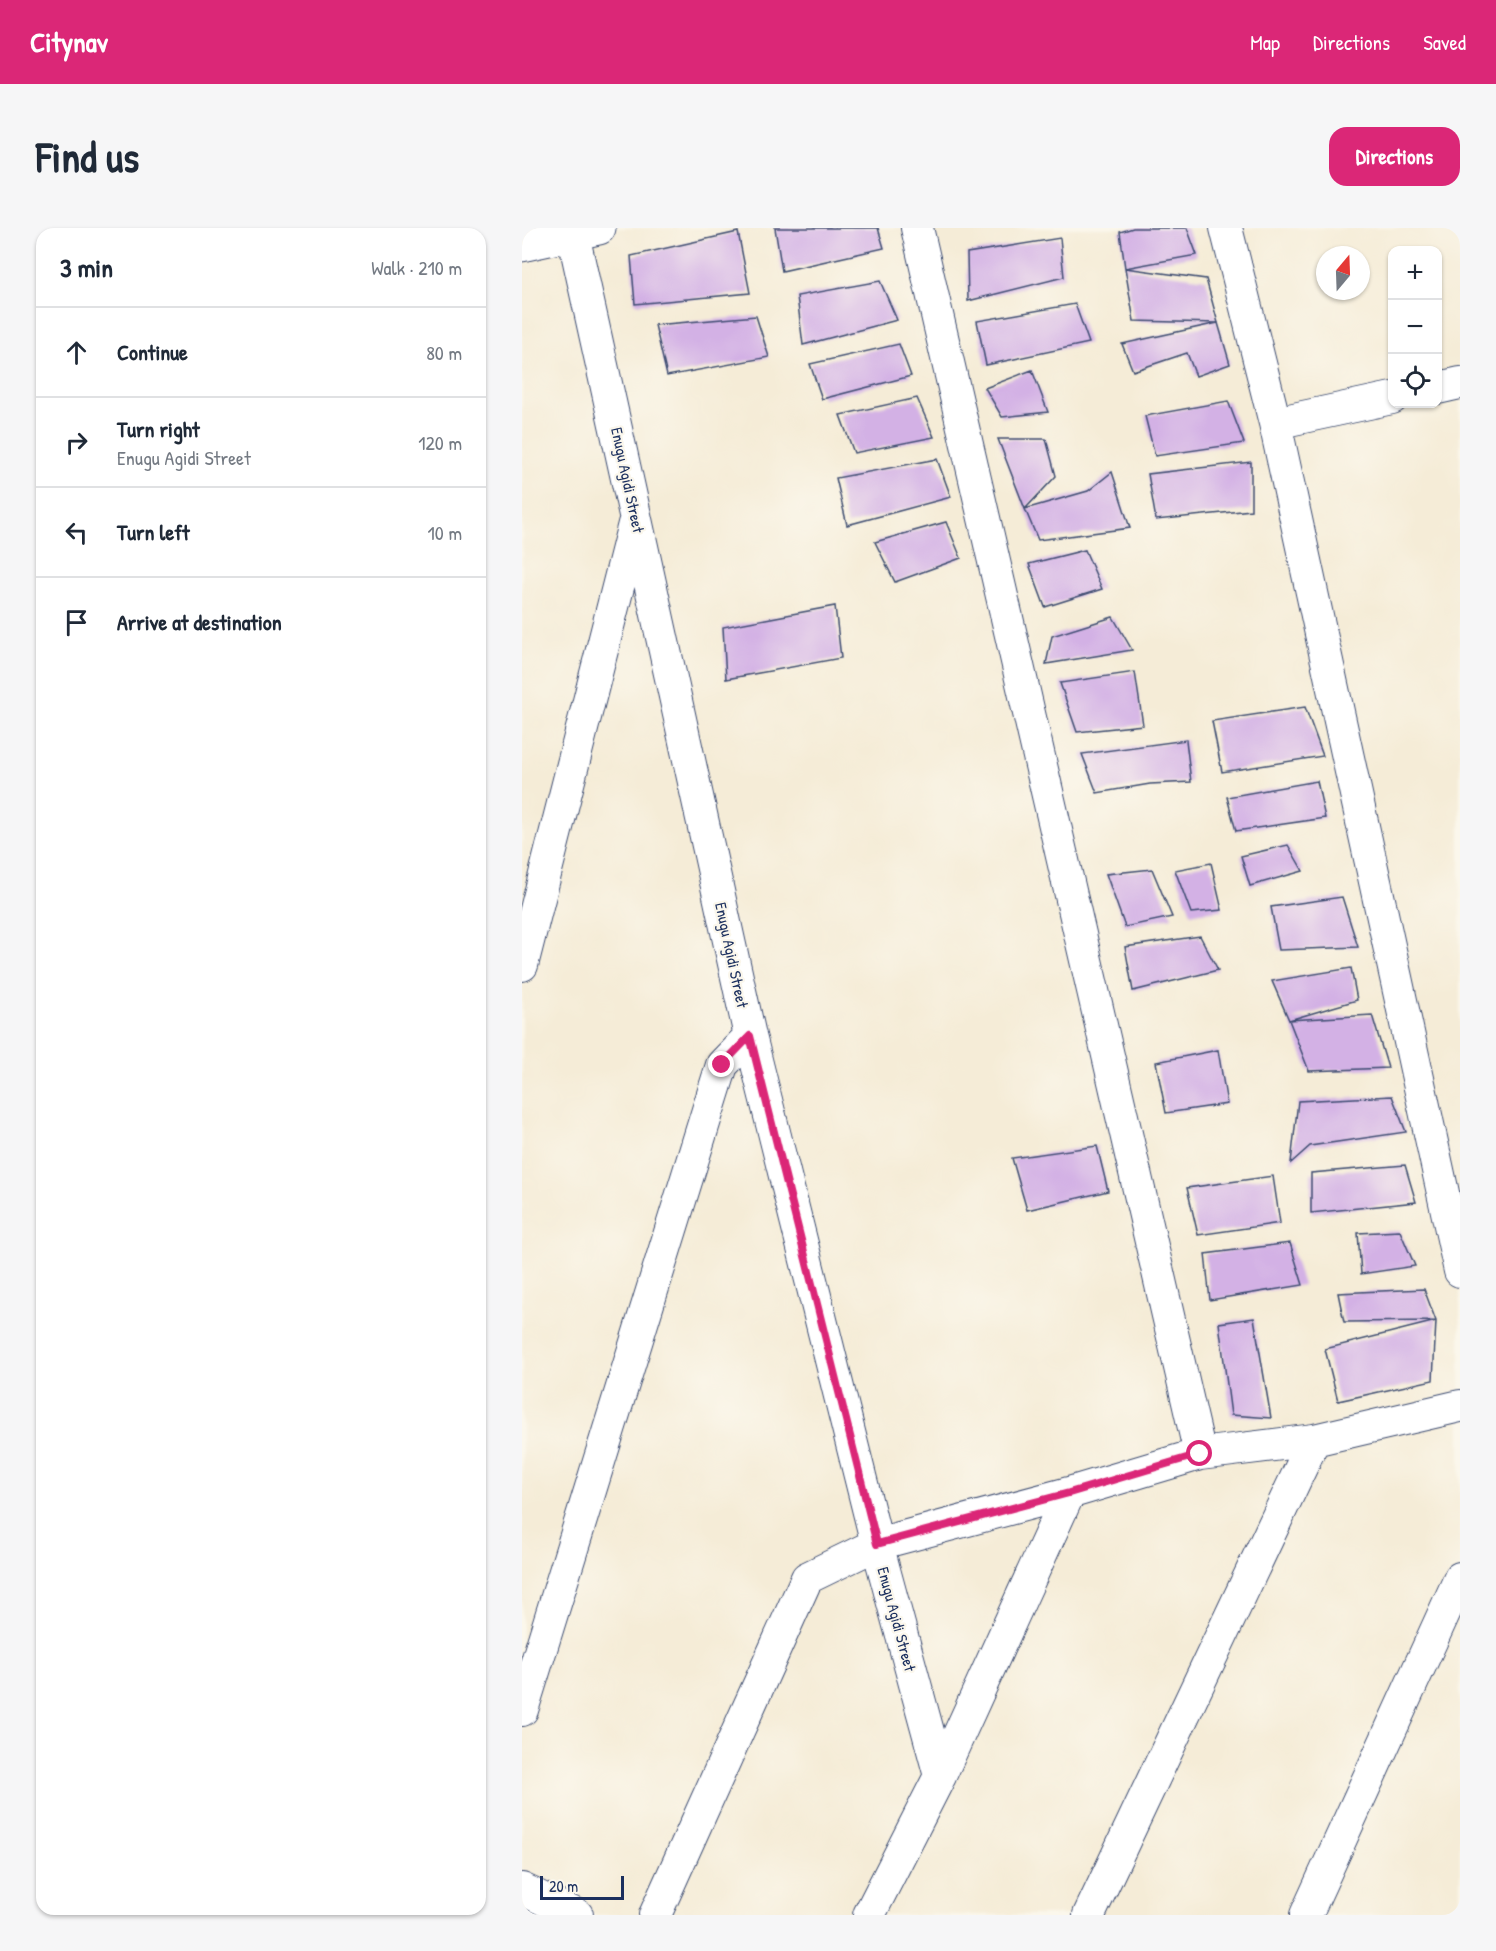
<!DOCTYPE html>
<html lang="en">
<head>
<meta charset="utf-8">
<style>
  :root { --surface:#fff; --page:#f6f6f7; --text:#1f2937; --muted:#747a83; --line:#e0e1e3; --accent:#db2777 }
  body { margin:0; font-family:"Patrick Hand",sans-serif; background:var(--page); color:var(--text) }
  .controls { position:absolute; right:18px; top:18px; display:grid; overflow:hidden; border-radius:12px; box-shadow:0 2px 4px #0004 }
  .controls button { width:54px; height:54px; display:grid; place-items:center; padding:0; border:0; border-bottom:2px solid var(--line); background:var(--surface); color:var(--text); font:30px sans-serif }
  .compass { position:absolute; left:794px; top:18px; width:54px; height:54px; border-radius:50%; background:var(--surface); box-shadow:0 2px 4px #0004; rotate:19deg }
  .scale { position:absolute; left:18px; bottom:15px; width:84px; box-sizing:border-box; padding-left:6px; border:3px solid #1b2f5e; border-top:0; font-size:16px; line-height:21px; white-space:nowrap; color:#1b2f5e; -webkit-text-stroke:4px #fbf7ec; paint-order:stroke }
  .stop { position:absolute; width:18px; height:18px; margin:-14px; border:4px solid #db2777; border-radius:50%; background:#fff }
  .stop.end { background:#db2777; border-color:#fff; box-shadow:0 2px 6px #0008 }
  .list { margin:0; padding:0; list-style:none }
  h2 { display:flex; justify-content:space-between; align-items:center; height:78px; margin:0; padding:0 24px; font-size:26px }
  h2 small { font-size:20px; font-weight:400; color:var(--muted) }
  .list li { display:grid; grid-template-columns:39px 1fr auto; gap:18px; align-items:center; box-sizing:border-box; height:90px; padding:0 24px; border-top:2px solid var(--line) }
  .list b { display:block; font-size:22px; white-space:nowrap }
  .list p { margin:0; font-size:20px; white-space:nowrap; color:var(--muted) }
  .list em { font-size:20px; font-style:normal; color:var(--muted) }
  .icon { flex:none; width:33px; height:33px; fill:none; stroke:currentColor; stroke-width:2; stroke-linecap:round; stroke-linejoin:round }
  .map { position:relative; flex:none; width:938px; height:1687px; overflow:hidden; border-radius:18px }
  header { display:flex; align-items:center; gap:36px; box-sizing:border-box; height:84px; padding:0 30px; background:var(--accent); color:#fff }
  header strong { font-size:28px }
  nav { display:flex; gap:33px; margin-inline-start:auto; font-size:21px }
  .intro { display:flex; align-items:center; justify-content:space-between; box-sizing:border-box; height:144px; padding:0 36px }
  h1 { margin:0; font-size:42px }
  .button { padding:15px 27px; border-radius:18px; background:var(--accent); color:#fff; font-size:21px; font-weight:700 }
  main { display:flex; gap:36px; padding:0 36px }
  aside { flex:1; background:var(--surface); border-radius:18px; box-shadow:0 2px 4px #0004 }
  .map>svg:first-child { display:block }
  .building { fill:#d3b1e5 }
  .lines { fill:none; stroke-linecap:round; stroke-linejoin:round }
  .minor-casing { stroke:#3c4b70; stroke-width:34 }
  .tertiary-casing { stroke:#3c4b70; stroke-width:35 }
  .minor { stroke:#fff; stroke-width:32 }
  .tertiary { stroke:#fff; stroke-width:33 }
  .route { stroke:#db2777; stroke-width:8 }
  .labels { text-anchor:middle; stroke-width:4.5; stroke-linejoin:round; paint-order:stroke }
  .street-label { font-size:16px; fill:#1b2f5e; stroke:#fbf7ec }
</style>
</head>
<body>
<header>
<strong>Citynav</strong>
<nav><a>Map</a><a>Directions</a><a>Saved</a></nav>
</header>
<div class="intro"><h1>Find us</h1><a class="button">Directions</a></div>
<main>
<aside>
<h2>3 min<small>Walk · 210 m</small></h2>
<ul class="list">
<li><svg class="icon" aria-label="ahead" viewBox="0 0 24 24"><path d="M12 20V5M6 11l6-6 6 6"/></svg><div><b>Continue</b></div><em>80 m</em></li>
<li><svg class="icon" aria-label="right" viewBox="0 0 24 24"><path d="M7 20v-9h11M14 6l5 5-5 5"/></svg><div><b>Turn right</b><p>Enugu Agidi Street</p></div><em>120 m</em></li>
<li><svg class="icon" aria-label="left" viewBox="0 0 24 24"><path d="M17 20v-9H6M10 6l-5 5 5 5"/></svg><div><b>Turn left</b></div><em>10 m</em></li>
<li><svg class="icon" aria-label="arrive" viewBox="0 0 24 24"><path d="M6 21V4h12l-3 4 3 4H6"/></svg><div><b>Arrive at destination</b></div></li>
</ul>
</aside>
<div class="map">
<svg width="938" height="1687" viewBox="0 0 938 1687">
  <rect width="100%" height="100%" fill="#fbf7ec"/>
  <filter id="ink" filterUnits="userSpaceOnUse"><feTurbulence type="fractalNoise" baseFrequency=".0167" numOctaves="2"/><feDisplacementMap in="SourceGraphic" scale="12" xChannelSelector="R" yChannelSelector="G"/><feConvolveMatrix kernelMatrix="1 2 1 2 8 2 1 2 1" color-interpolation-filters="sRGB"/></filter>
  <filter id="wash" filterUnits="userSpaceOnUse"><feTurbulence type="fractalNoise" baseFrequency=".008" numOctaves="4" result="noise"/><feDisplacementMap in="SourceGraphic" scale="24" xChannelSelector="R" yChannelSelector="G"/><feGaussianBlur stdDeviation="1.35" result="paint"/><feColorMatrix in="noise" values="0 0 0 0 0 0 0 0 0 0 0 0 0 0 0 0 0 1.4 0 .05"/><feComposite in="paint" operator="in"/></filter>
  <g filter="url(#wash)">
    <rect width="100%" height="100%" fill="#f5ecd7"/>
    <g id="blocks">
      <path class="building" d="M253,0H356L362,20L260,43Z
        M611,0H665L675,27L603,40L684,51L696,95L612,93L603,40L598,4Z
        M216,4L228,65L113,76L109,28Z
        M538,10L542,49L446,73L445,25Z
        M358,53L375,92L281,117L275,68Z
        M553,76L567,115L464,137L455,93Z
        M234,88L247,129L145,148L133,97Z
        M696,95L708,136L674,148L665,125L611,143L600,116Z
        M377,116L389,148L300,171L288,136Z
        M510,142L526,184L480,189L463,160Z
        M395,170L412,209L332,225L318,187Z
        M706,173L722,215L633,228L623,188Z
        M476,211H524L534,248L503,281Z
        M415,231L429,269L325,297L314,250Z
        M729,234V282L634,292L626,246Z
        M590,244L608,300L516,312L503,281L566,263Z
        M424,294L439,330L373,354L353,314Z
        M563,322L580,361L523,379L507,336Z
        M313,378L319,430L204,451L201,399Z
        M591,389L610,422L524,436L530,408Z
        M613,444L621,497L555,504L538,455Z
        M783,479L801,528L700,544L690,493Z
        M664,512L669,554L628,556L575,565L560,526Z
        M795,553L803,590L714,603L705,569Z
        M766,617L781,643L728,658L719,628Z
        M689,635L700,682L669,685L653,642Z
        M630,641L650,689L603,699L584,646Z
        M820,669L836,719L757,722L749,679Z
        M678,708L696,742L611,763L603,719Z
        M829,740L835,772L767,792L750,753Z
        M850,787L866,840L787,843L767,792Z
        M696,822L705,876L644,885L634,834Z
        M870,868L884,904L788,918L769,935L776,873Z
        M575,918L586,963L505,982L490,930Z
        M883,937L894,974L789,985V945Z
        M751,948L758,995L676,1007L665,960Z
        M878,1003L893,1038L839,1046L836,1005Z
        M768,1015L781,1057L688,1072L683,1026Z
        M902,1061L914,1093L911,1152L816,1173L803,1121L914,1093L822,1094L816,1065Z
        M732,1090L749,1190L709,1187L697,1095Z"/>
    </g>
  </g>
  <g filter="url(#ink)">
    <use href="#blocks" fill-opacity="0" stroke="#3c4b70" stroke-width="1.5"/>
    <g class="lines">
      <defs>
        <path id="minor" d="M395,0L678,1226
          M704,0L753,195L938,1043
          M51,6L228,808L355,1316L418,1548
          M916,160L938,155
          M753,195L870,170
          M0,737L112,296
          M0,1482L200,837L228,808
          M0,1661L55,1687
          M133,1687L285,1350L355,1316L547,1265L678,1226L792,1212L938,1178
          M347,1687L418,1548L547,1265
          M567,1687L792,1212
          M784,1687L938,1350"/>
        <path id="tertiary" d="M0,17L77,0"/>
      </defs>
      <use href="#minor" class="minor-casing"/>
      <use href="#tertiary" class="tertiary-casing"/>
      <use href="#minor" class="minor"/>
      <use href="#tertiary" class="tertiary"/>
    </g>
  </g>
  <g class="lines" filter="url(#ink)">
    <path class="route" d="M200,837L228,808L355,1316L547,1265L678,1226"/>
  </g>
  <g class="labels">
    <g class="street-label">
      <text transform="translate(106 252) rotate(78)" y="6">Enugu Agidi Street</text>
      <text transform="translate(210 727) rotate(78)" y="6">Enugu Agidi Street</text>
      <text transform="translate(375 1391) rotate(75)" y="6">Enugu Agidi Street</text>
    </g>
  </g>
</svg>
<div class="controls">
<button>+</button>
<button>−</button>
<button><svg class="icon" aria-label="locate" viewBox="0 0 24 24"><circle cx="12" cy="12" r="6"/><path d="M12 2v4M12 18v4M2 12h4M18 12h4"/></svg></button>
</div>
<svg class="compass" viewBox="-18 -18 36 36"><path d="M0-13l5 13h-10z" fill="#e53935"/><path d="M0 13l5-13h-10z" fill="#747a83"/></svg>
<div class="scale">20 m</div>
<div class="stop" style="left:678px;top:1226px"></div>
<div class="stop end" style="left:200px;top:837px"></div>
</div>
</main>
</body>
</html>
